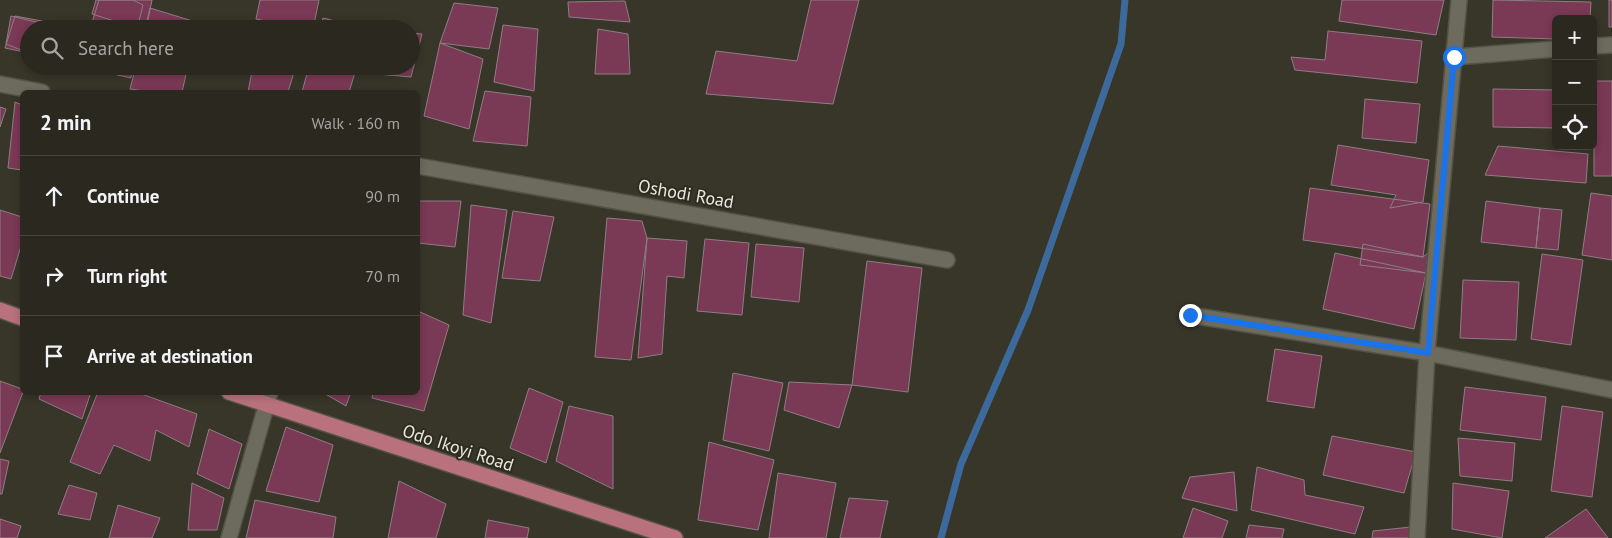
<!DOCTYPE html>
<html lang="en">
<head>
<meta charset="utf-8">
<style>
  :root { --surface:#2a281f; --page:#36342c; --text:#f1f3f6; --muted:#a5a6a4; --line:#46443d }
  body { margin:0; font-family:"PT Sans",sans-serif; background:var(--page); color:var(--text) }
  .controls { position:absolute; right:15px; top:15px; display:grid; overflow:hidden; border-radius:8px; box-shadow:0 2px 8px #0003 }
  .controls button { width:45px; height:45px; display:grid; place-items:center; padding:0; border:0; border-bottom:1px solid var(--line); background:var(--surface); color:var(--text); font:25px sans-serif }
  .stop { position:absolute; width:15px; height:15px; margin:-11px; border:4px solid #1a73e8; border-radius:50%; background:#fff }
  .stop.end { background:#1a73e8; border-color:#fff; box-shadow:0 1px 5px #0008 }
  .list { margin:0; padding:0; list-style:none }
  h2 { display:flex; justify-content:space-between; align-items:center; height:65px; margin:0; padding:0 20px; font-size:21px }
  h2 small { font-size:16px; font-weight:400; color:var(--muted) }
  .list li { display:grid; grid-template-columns:32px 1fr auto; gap:15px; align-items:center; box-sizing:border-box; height:80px; padding:0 20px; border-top:1px solid var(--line) }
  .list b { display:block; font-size:19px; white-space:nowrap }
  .list em { font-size:16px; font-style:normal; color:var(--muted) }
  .icon { flex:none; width:28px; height:28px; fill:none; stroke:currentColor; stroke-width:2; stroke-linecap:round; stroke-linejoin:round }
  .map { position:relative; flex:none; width:1612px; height:538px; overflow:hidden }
  .search { position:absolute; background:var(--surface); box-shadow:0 2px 8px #0003; left:20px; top:20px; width:400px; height:55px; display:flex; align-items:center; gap:12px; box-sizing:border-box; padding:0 18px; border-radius:28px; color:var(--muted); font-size:19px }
  .panel { position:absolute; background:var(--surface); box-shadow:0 2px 8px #0003; left:20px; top:90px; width:400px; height:305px; border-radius:8px }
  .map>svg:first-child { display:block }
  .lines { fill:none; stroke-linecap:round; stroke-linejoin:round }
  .stream { stroke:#3c6a9d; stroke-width:7 }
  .building { fill:#7a3955; stroke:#8e7e84 }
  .minor-casing { stroke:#545147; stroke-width:18 }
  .major-casing { stroke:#545147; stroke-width:18 }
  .minor { stroke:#6d6b5d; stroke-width:15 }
  .major { stroke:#b9727d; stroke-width:15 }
  .route { stroke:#1a73e8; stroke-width:6 }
  .labels { text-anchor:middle; stroke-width:4; stroke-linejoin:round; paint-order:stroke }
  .street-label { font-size:18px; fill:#e7e6de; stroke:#2e2c20 }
</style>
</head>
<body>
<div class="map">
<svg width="1612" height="538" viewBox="0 0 1612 538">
  <rect width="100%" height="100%" fill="#383629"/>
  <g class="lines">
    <path class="stream" d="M941,538L961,464L1028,310L1121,44L1125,0"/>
  </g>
  <path class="building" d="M96,0H152L146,29H140L92,14Z
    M99,0H133L143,5L137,29H90Z
    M260,0H319L313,29H304L256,19Z
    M811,0H859L833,104L706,94L716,51L797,61Z
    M1342,0H1444L1436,35L1339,21Z
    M1493,0L1591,2L1590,19H1556V39L1492,37Z
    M1609,0H1612V27H1609Z
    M625,1L630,22L569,17L568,2Z
    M454,3L498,8L489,49L440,43Z
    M150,8L199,23L198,29H145Z
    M11,16L65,29H29V53L6,44Z
    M15,16L64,25L63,29H29V53L5,48Z
    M323,18L367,29H320Z
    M503,25L538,29L534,91L494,82Z
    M598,29L628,34L630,74H595Z
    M1328,31L1422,41L1417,83L1295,70L1291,57L1325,60Z
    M411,33L422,34L411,77L377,74L378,66H411Z
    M440,43L483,59L469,129L424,116Z
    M78,66H132L131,78Z
    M136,66H188L182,92H152L130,89Z
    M253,66H296L288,92H248Z
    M309,66H357L349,92H302Z
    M1594,81H1612V176H1594Z
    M1493,89L1556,90V128L1493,127Z
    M485,91L531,97L527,146L473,141Z
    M1365,99L1420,104L1416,143L1362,138Z
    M15,102L22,105V170L8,168Z
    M0,107L6,109L0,127Z
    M1338,145L1429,160L1423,202L1390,208L1396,195L1331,185Z
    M1498,146L1588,154L1586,183L1485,175Z
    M1310,188L1430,204L1423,257L1303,240Z
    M1591,193L1612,196V260L1582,255Z
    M418,201H461L455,247L418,243Z
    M1486,201L1540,208L1536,248L1481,242Z
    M471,205L507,210L491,323L463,315Z
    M1540,208L1562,210L1558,250L1536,248Z
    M0,210L22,217V243L11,279L0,276Z
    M513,211L554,217L540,281L502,278Z
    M607,218L642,221L647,238L631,360L595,357Z
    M647,238L687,241L684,278L667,276L662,354L638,358Z
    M705,239L749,243L742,315L697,311Z
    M756,244L804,248L799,302L751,297Z
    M1363,244L1423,257L1428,253L1426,273L1360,265Z
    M1335,253L1426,273L1414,329L1323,309Z
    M1542,254L1583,260L1571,345L1531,339Z
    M867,261L922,268L908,392L852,385Z
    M1463,280L1519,282L1516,340L1460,338Z
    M418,311L449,325L424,411L372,398L373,392H418Z
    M1275,349L1322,356L1314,408L1267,401Z
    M733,373L783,383L769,451L723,440Z
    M0,381L22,389L23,392L0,453Z
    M789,382L852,385L839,428L784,410Z
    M1465,387L1546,397L1541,440L1460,430Z
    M529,388L563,402L546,463L510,448Z
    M41,392H91L82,419L39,399Z
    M98,392H136L197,414L189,447L156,430L150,461L114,445L100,474L70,462Z
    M322,392H351L346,406Z
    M569,406L613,416V489L556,461Z
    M1562,406L1603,412L1592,497L1551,491Z
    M286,427L333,445L319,502L266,491Z
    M209,429L242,444L229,489L197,474Z
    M1332,436L1416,452L1404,493L1323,475Z
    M1458,438L1515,443L1512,481L1460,476Z
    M709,442L774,460L758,530L698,520Z
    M0,459L9,461L2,494H0Z
    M1257,467L1304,480L1305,495L1364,507L1355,534L1251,510Z
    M1234,472L1237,511L1182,498L1190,477Z
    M778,473L836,483L826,538H769Z
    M399,481L446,504L436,538H388Z
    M192,483L224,498L217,530H188Z
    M1453,483L1509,491L1502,538L1452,529Z
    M69,485L97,493L90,520L58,514Z
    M849,498L888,501L880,538H840Z
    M255,500L336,517L333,538H246Z
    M118,505L160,518L152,538H109Z
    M1193,508L1228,521L1222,538H1183Z
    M1586,509L1608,538H1545Z
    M0,519L21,526L17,538H0Z
    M488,520L529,528L527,538H485Z
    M1249,525L1284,529L1282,538H1246Z
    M1411,527L1410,538H1372L1373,531Z"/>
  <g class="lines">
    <defs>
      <path id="minor" d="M1593,46L1612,45
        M1454,57L1556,49
        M0,84L42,92
        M418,166L947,260
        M1190,315L1427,353L1612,390
        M229,538L270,392
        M1417,538L1427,353L1459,0"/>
      <path id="major" d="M0,310L22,318
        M229,392L675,538"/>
    </defs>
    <use href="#minor" class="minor-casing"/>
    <use href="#major" class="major-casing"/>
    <use href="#minor" class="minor"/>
    <use href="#major" class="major"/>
  </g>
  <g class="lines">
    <path class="route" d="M1190,315L1428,353L1454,57"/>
  </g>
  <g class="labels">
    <g class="street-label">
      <text transform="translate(686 194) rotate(10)" y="6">Oshodi Road</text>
      <text transform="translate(458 448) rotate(18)" y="6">Odo Ikoyi Road</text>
    </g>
  </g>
</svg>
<div class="controls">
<button>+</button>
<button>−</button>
<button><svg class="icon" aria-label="locate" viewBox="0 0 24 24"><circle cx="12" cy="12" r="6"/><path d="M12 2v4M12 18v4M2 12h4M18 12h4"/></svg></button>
</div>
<div class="stop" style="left:1454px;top:57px"></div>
<div class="stop end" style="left:1190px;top:315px"></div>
<div class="search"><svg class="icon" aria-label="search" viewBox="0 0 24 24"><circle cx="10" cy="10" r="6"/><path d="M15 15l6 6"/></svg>Search here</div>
<section class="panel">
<h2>2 min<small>Walk · 160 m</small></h2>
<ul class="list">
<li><svg class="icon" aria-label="ahead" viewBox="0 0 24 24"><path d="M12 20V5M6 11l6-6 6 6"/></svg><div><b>Continue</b></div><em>90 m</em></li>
<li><svg class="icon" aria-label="right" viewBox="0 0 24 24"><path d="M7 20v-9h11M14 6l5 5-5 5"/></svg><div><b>Turn right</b></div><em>70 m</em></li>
<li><svg class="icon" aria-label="arrive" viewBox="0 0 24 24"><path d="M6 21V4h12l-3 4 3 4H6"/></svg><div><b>Arrive at destination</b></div></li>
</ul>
</section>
</div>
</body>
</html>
